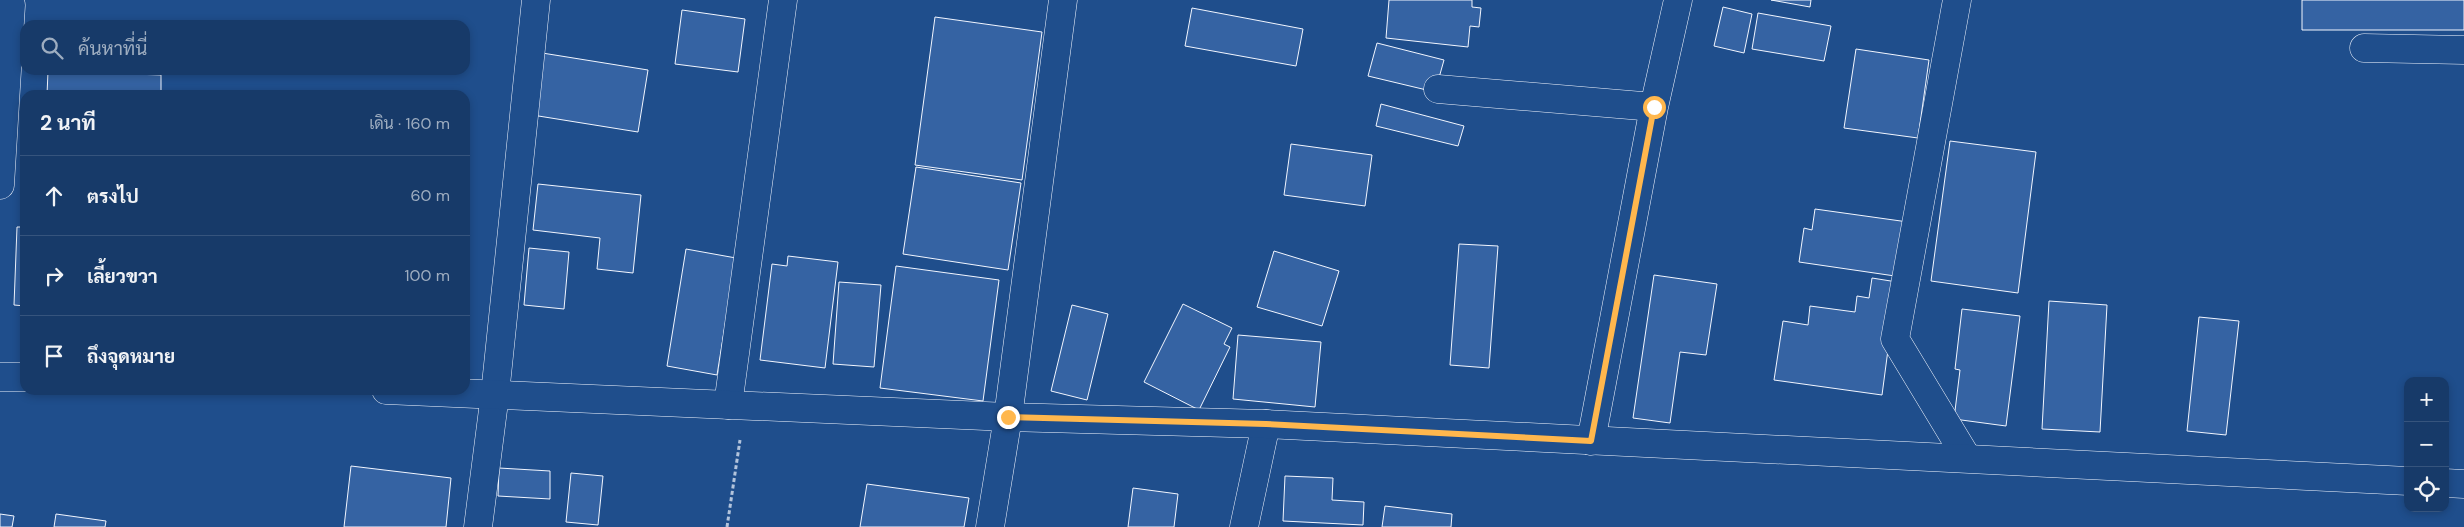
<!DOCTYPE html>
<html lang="th">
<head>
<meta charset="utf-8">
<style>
  :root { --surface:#173a69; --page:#20416f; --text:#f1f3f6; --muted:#9eadc0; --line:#36547d }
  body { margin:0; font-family:"DM Sans",Sarabun,sans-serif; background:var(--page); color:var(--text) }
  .controls { position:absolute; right:15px; bottom:15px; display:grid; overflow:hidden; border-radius:10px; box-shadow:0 2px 8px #0003 }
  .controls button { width:45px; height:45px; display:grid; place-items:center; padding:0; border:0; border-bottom:1px solid var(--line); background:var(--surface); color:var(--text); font:25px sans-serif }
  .stop { position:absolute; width:15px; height:15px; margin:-11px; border:4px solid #ffb74d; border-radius:50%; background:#fff }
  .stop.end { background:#ffb74d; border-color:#fff; box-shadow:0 1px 5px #0008 }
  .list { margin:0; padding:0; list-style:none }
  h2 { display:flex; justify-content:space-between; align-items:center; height:65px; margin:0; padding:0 20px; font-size:21px }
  h2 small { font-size:16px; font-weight:400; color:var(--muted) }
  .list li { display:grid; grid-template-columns:32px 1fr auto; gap:15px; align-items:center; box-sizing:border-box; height:80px; padding:0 20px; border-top:1px solid var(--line) }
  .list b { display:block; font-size:19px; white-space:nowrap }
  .list em { font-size:16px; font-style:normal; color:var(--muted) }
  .icon { flex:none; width:28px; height:28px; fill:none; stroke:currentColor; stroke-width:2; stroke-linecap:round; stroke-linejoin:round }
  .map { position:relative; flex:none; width:2464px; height:527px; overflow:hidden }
  .search { position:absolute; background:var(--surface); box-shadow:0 2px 8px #0003; left:20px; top:20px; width:450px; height:55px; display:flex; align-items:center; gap:12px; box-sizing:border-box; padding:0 18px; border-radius:15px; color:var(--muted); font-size:19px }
  .panel { position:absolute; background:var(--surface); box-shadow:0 2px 8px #0003; left:20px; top:90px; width:450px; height:305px; border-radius:15px }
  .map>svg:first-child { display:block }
  .building { fill:#3563a3; stroke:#f2f6ff }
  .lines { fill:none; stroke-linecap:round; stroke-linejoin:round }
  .minor-casing { stroke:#f2f6ff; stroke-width:29 }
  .tertiary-casing { stroke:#f2f6ff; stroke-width:29 }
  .path { stroke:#b3c4dc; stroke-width:3; stroke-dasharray:4 2.5; stroke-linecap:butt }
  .minor { stroke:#1f4e8c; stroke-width:28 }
  .tertiary { stroke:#1f4e8c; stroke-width:28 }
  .route { stroke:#ffb74d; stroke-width:6 }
</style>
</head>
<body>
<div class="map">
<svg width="2464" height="527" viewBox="0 0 2464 527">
  <rect width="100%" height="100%" fill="#1f4e8c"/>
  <path class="building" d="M1389,0H1472V7L1481,8L1479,27L1470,26L1468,47L1386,38Z
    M1771,0H1811L1810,7Z
    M2302,0H2464V30H2302Z
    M1723,7L1752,14L1744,53L1714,46Z
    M1192,8L1303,29L1296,66L1185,46Z
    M682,10L745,19L738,72L675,64Z
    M1758,13L1831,26L1824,61L1752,49Z
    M935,17L1042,32L1022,180L915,165Z
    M1377,43L1444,60L1435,92L1368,76Z
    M1856,49L1929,60L1918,138L1844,128Z
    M536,52L648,70L638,132L526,114Z
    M48,71L161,75V95H47Z
    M1381,104L1464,126L1458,146L1376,126Z
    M1950,141L2036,152L2018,293L1931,281Z
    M1291,144L1372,155L1365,206L1284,195Z
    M916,167L1021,183L1008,270L903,254Z
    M538,184L641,195L633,273L597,269L600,238L533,230Z
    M1815,209L1908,222L1895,276L1799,262L1804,228L1812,230Z
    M17,227H25V306L14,305Z
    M1459,244L1498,246L1489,368L1450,365Z
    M529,248L569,252L564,309L524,305Z
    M686,249L736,258L717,375L667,366Z
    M1274,251L1339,271L1322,326L1257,307Z
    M788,256L838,262L825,368L760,360L772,264L787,266Z
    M896,266L999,280L983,401L880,388Z
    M1654,275L1717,284L1706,355L1680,352L1670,423L1633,418Z
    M1872,278L1897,282L1882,395L1774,380L1783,321L1808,325L1810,306L1855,312L1857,296L1869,298Z
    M839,282L881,285L874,367L833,364Z
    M2049,301L2107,305L2100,432L2042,429Z
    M1183,304L1232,328L1224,344L1230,347L1199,410L1144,382Z
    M1072,305L1108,314L1087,400L1051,391Z
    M1962,309L2020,316L2006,426L1954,419L1960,370L1955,369Z
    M2199,317L2239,321L2226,435L2187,431Z
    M1238,335L1321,342L1315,407L1233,399Z
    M351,466L451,478L446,527H344Z
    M499,468L550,471V499L498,496Z
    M571,473L603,476L598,525L566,522Z
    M1285,476L1333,478L1332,500L1364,502L1363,525L1283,521Z
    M867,484L969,498L964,527H860Z
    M1133,488L1178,494L1174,527H1128Z
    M1385,506L1452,514L1451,527H1382Z
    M0,514L14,516L12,527H0Z
    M56,514L106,521L105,527H54Z"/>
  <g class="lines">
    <defs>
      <path id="minor" d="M1957,0L1895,339L1967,458
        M2364,48L2464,50
        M1438,89L1654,107
        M0,185L11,5
        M728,405L783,0
        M1591,441L1654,107L1678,0
        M478,527L495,394L536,0
        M990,527L1008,417L1063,0
        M1244,527L1266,424"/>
      <path id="tertiary" d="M0,377H25
        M386,390L1008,417L1266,424L2408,481
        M2445,483L2464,484"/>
    </defs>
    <use href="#minor" class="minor-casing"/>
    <use href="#tertiary" class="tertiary-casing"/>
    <path class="path" d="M727,527L740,440"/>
    <use href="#minor" class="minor"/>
    <use href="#tertiary" class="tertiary"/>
  </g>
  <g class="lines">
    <path class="route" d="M1008,417L1266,424L1591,441L1654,107"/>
  </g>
</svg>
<div class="controls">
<button>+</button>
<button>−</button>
<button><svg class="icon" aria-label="locate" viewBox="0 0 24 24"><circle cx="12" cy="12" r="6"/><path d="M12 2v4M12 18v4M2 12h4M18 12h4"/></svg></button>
</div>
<div class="stop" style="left:1654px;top:107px"></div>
<div class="stop end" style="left:1008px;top:417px"></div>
<div class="search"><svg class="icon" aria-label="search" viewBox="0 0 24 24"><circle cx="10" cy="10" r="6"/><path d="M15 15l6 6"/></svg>ค้นหาที่นี่</div>
<section class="panel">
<h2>2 นาที<small>เดิน · 160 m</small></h2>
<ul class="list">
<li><svg class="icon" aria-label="ahead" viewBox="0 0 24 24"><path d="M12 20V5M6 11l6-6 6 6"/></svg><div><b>ตรงไป</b></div><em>60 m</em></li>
<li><svg class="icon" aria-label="right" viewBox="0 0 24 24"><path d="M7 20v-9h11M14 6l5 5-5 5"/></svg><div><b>เลี้ยวขวา</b></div><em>100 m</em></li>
<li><svg class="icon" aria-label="arrive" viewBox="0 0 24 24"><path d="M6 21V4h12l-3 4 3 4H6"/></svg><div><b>ถึงจุดหมาย</b></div></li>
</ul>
</section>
</div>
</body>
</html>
